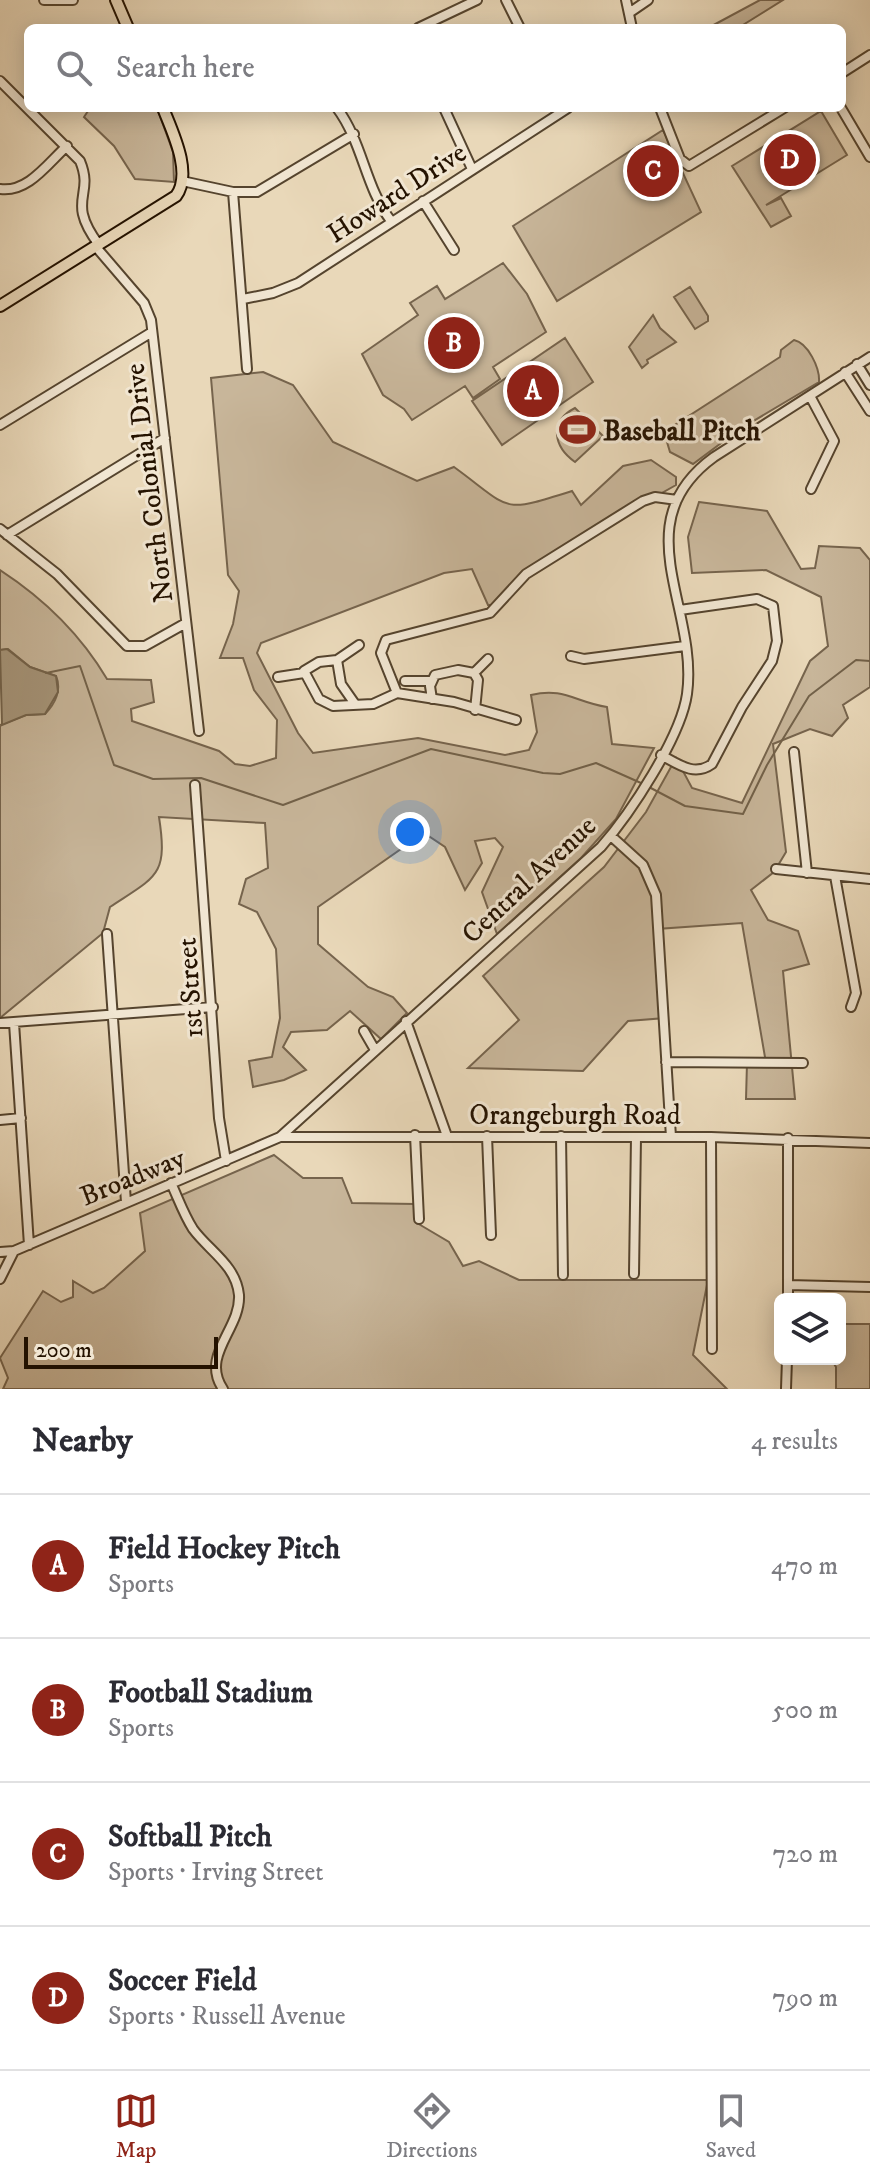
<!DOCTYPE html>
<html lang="en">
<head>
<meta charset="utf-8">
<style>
  :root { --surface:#fff; --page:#f7f7f7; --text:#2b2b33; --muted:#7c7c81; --line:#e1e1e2; --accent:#8f2418 }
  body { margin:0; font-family:"IM FELL DW Pica",serif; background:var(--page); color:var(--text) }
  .controls { position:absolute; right:24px; bottom:24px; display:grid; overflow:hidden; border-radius:12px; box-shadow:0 4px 20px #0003 }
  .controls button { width:72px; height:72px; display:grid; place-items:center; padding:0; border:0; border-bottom:2px solid var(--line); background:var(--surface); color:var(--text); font:40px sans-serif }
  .scale { position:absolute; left:24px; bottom:20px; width:194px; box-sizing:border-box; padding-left:8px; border:4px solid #241200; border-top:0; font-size:22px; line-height:28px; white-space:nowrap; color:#241200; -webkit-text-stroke:6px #f1e6d2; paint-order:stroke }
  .you { position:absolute; left:410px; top:832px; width:28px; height:28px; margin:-20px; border:6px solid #fff; border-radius:50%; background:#1a73e8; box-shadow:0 0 0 12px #1a73e833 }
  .badge { display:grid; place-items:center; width:52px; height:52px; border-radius:50%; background:var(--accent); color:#fff; font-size:26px; font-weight:700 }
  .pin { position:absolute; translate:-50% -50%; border:4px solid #fff; box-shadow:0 2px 8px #0006 }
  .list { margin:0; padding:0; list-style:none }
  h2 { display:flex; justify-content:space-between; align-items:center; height:104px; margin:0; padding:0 32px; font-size:34px }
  h2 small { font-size:26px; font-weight:400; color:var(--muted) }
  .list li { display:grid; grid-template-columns:52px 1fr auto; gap:24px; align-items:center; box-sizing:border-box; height:144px; padding:0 32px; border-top:2px solid var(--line) }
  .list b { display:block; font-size:30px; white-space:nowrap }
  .list p { margin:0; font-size:26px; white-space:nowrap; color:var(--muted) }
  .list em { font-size:26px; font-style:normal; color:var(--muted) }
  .icon { flex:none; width:44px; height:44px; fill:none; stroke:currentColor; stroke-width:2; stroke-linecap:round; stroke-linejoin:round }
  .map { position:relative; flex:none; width:870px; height:1389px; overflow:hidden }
  .search { position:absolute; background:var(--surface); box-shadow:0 4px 20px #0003; left:24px; right:24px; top:24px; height:88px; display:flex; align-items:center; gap:20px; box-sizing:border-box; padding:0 28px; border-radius:12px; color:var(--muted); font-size:30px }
  .sheet { height:680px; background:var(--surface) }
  nav { display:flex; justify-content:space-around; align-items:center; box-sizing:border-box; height:112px; border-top:2px solid var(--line); background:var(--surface); font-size:22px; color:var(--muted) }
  nav a { display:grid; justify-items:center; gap:4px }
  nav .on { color:var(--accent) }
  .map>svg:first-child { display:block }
  .green { fill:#c8b69a; stroke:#76644d; stroke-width:2 }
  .water { fill:#a6957a; stroke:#726149; stroke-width:2 }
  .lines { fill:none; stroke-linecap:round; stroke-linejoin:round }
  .stream { stroke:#726149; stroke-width:2 }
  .minor-casing { stroke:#55442e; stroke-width:12 }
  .major-casing { stroke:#241200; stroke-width:14 }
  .minor { stroke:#f1e6d2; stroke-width:8 }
  .major { stroke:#e9d8b9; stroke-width:10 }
  .labels { text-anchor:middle; stroke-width:6; stroke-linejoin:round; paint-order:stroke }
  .street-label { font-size:28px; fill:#241200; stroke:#f1e6d2 }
  .poi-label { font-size:28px; font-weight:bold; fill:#241200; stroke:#f1e6d2; text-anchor:start }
</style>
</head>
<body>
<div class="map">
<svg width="870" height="1389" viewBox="0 0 870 1389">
  <rect width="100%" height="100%" fill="#e9d8b9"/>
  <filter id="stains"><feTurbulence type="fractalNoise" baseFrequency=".0025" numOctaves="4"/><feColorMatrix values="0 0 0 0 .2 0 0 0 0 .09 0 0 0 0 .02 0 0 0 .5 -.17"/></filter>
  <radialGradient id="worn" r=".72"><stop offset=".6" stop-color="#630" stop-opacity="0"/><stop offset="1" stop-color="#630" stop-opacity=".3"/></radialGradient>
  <path class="green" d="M760,0H783L738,28H708Z
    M90,108H157L173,152L174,182L135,179L114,146L84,117Z
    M821,111L847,155L766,205L781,198L791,216L771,227L732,166Z
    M663,130L701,212L557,301L513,226Z
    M503,263L527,294L546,332L493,367L500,379L473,398L465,386L412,420L404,409L383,395L362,354L418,315L410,303L437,286L445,299Z
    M690,287L708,316V321L695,329L674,297Z
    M653,315L660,328L676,342L647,360L648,363L642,368L629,347Z
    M565,338L593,382L502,445L472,401Z
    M794,340C808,343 820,368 819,382L740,429L693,464L670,452L664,432L780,357L781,350Z
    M263,372L293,385L333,442L417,481L454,467C513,510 499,514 572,491L581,505L623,466L651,460L676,477V485L527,569L496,605H488L472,569L444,573L261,643L257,653L298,733L313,753L418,738L505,755L529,750L537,732L531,695C564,687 575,702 607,707L612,744L654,748L616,819L581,858L497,934L482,892L503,847L495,838L475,841L482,863L465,890L445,847L424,833L318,907V944L368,987L393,997L407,1013L381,1039L350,1011L327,1030L291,1032L283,1047L306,1070L284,1080L253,1087L249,1061L272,1057L280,1018L276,949L257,912L239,904L246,879L268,868L265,823L159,817C168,876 157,876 110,907L103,933L0,1018V725L26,715L45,714C55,704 62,690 56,676L30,667L8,649L0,650V570C43,598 81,635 107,679L151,680L154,702L131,709L132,721L219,751L235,764L250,766L276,758L277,720L254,690L243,658H220L233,624L239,591L228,575L211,378Z
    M575,408L603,436L575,462C554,447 548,422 575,408Z
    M699,502L767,511L801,569L815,568L819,546L860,548L870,560V687L843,705L848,718L832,736L810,729L773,744L786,852L774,872L751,890L768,920L798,931L809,964L783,971L795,1099H746L747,1063H766L742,923L657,929L665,1018L628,1021L583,1071L468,1068L519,1020L483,976L604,867L646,812L676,758L692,788L742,803L810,661L828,646L821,597L766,570L692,573L688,537Z
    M274,1155L303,1178H342L352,1203L415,1204L417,1223L449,1242L463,1266L479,1261L519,1280H708L693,1355L727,1389H3L8,1378L0,1358L43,1291L61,1302L73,1297V1281L93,1293L104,1288L145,1251L140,1213Z
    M840,1324H870V1389H836V1367L831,1359H840Z"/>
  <path class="water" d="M7,649L30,667L56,676L58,692L45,714L26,715L2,725L0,650Z"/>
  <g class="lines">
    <path class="stream" d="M46,673L80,666L114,765L153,779L201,778L283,805L431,749L543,773L560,774L596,763L641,783
      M647,786L685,806L743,814L767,765L809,696L856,660L870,661"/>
    <defs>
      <path id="minor" d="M44,0H73
        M506,0L520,28
        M626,0L632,28
        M629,13L648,0
        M418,28L477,0
        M842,73L870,55
        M0,81L80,161C95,197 65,199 99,245
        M337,108C363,143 365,187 391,221
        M444,108L472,169
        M660,108L680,159L689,166L784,108
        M841,108L870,157
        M182,181L233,192H257L354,134
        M0,189C28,193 48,163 67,146
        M233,192L247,369
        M423,201L454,250
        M96,247L144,303L151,320L199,731
        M243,299L273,293L298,283L568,108
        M857,364L870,385
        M845,372L870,411
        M810,396L834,441L811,489
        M0,425L152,332
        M0,529L57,574L127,646H145L186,623
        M7,535L165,438
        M571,656L584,659L685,646
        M337,660L359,645
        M474,673L488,659
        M278,677L304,673
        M405,681H430
        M397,693L381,653L386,640L490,613L526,574L643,501L655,497L677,500
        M432,699L430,686L435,675L458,670L474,673L478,680L475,710
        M355,704L341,684L337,660L319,662L304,671L319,699L333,706L373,704L397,693L454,702L516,720
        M794,752L807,873
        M661,755C678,764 694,777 712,764L742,707L772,661L777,641L773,606L757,599L680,610
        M195,785L219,1118L226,1161
        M611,836L643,865L656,895L671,1137
        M776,869L870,879
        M835,876L856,993L851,1007
        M107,934L126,1202
        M406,1021L447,1136
        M0,1023L213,1007
        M14,1023L29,1245
        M364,1031L375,1050
        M666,1062L803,1063
        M0,1120L21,1118
        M415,1135L419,1219
        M487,1136L491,1235
        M561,1136L563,1275
        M281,1137H711L870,1143
        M711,1137L712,1349
        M171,1183C178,1198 184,1215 193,1229C209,1251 236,1265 239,1295C241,1329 200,1355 223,1389
        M0,1252L14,1251L280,1137L601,847C630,814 681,737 687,694C699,608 623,523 714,457L870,357
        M634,1274L636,1137
        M0,1279L14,1251
        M788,1285L870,1287
        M788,1299V1138
        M786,1389L787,1359"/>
      <path id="major" d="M116,0L128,28
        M0,306L176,196C193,173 172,131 163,108"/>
    </defs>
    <use href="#minor" class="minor-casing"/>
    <use href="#major" class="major-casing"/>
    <use href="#minor" class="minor"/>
    <use href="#major" class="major"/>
  </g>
  <defs>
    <symbol id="stadium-bare" viewBox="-9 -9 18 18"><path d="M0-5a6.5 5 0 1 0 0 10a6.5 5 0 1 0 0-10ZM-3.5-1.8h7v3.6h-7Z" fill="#8f2418" stroke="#f1e6d2" stroke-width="2.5" paint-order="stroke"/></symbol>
  </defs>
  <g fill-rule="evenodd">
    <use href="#stadium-bare" x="552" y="404" width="51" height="51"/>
  </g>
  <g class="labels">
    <g class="street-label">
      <text transform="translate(396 192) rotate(-33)" y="10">Howard Drive</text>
      <text transform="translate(148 483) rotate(-97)" y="10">North Colonial Drive</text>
      <text transform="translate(528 879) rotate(-43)" y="10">Central Avenue</text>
      <text transform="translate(189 988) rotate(-94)" y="10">1st Street</text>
      <text x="575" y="1124">Orangeburgh Road</text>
      <text transform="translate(132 1176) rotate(-22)" y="10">Broadway</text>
    </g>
    <g class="poi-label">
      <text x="603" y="440">Baseball Pitch</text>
    </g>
  </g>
  <rect width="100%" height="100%" filter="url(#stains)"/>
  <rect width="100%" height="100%" fill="url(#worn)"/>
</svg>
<div class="controls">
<button><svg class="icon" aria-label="layers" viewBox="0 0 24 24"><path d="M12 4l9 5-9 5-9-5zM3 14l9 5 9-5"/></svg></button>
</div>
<div class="scale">200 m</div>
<div class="you"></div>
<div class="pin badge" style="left:533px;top:391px">A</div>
<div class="pin badge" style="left:454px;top:343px">B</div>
<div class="pin badge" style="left:653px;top:171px">C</div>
<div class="pin badge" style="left:790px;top:160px">D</div>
<div class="search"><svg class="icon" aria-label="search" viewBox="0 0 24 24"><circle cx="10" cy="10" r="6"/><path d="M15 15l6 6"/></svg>Search here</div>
</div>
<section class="sheet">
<h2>Nearby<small>4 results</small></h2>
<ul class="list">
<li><span class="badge">A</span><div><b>Field Hockey Pitch</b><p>Sports</p></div><em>470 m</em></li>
<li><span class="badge">B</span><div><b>Football Stadium</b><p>Sports</p></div><em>500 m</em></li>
<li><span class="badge">C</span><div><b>Softball Pitch</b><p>Sports · Irving Street</p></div><em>720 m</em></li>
<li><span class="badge">D</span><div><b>Soccer Field</b><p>Sports · Russell Avenue</p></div><em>790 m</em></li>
</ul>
</section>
<nav>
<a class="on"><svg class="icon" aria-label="map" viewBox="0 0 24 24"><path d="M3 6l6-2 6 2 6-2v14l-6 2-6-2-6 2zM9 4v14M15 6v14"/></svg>Map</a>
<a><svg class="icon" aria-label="directions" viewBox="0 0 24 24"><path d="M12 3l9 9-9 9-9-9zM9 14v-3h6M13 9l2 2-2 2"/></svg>Directions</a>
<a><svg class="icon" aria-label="saved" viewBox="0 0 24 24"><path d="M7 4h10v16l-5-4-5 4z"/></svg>Saved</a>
</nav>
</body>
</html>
